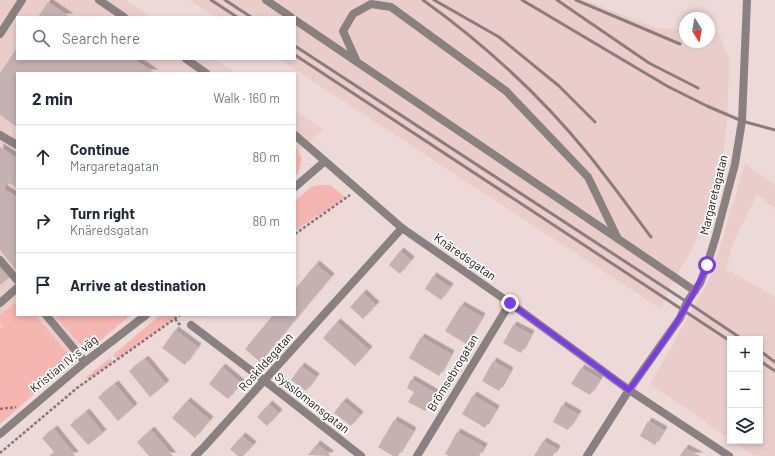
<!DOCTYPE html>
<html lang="en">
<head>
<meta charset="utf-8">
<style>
  :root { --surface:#fff; --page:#f2f2f3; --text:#1f2937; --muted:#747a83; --line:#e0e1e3 }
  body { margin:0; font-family:Barlow,sans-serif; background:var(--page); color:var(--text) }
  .controls { position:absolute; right:12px; bottom:12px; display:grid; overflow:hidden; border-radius:0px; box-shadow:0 2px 6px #0003 }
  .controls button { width:36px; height:36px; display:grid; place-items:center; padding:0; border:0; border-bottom:1px solid var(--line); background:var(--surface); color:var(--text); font:20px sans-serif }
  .compass { position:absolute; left:679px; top:12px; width:36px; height:36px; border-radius:50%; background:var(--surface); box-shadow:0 2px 6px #0003; rotate:169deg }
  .stop { position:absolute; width:12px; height:12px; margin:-9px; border:3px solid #7c3aed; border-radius:50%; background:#fff }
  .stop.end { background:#7c3aed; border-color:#fff; box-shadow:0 1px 4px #0008 }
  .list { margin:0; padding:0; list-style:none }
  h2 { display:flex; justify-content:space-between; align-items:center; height:52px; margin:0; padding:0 16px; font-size:17px }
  h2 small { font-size:13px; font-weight:400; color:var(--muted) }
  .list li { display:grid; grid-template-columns:26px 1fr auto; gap:12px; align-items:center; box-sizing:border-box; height:64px; padding:0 16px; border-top:1px solid var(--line) }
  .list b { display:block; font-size:15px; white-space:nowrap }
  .list p { margin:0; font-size:13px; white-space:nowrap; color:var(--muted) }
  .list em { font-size:13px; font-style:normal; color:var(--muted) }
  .icon { flex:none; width:22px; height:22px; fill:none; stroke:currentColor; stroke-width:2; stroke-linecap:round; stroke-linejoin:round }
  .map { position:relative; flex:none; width:775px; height:456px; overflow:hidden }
  .search { position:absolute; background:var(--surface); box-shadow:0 2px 6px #0003; left:16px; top:16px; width:280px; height:44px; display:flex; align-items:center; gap:10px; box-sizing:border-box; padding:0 14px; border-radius:0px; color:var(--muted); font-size:15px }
  .panel { position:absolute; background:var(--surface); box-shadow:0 2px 6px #0003; left:16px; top:72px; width:280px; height:244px; border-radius:0px }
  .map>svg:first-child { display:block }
  .built { fill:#eacdcb }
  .green { fill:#f5b6b2 }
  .building { fill:#c4b1b0; filter:url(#shadow) }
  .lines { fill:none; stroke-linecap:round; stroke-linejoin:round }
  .path { stroke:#847776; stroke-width:2.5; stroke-dasharray:3 2; stroke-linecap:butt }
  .service { stroke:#898180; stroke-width:8 }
  .minor { stroke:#898180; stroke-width:8 }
  .tertiary { stroke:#898180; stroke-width:8 }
  .rail { stroke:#8b7d7c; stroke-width:3 }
  .route { stroke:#7c3aed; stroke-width:5 }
  .labels { text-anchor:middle; stroke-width:3.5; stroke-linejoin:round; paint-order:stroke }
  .street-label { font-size:12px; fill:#1d1616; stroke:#fff }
</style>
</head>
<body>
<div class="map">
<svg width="775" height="456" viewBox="0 0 775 456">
  <defs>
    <filter id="shadow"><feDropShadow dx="3.5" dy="-3.5" stdDeviation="0" flood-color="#0004"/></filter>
  </defs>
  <rect width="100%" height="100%" fill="#edd9d8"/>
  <path class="built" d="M0,0H125L151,17H17V59H215L237,73H17V315H114L0,409Z
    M189,0H585L656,28L685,30V42H709V31L718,32L729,60L727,121L722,168L708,208L704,223L691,251L672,284L661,309L279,59H295V17H215Z
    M295,111L323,129L295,154Z
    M745,163L775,185V209L757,194L732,246L726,269L775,297V456H755L733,441H760V339H730V439L650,384L708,282L719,251Z"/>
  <path class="green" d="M295,145L302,159L298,173L295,176Z
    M319,185H330L345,197L295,231V201L311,187Z
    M17,301V315H35L73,360L0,424V329L3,326L0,322V315Z
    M54,315H131L96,344L89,348L83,347Z
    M160,315H178L117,359L113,355Z
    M110,358L113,362L91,378H85Z"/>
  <path class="building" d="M48,2L70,17H38Z
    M17,48V59H134L155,73H17V127L0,115V73Z
    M0,147L17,158V188L8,182L4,189L17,197V271L0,250Z
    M400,251L411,260L400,274L389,265Z
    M316,264L331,277L260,362L245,349L273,315H295V289Z
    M0,265L10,277L0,285Z
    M433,276L450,287L441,300L425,289Z
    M363,293L376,305L363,319L350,307Z
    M461,305L482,317L466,344L445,331Z
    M337,322L369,350L355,366L323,338Z
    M513,325L531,334L521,353L503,343Z
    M175,330L198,347L185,365L162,348Z
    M421,337L451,354L439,376L409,358Z
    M145,359L166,384L150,397L129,371Z
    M493,361L510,371L499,391L482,381Z
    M301,366L316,377L306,391L291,380Z
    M222,367L241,383L228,399L209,384Z
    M581,368L600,379L590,395L571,384Z
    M411,379L435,393L425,411L408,402L414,392L407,388Z
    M115,384L134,407L118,421L98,397Z
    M473,395L496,409L485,428L462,414Z
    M187,401L210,420L195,438L172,418Z
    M343,401L360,415L351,426L334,413Z
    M269,404L279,413L267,426L257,417Z
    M562,405L578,414L568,430L553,422Z
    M86,412L103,433L88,445L70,425Z
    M394,420L413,431L398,456H393L378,447Z
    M648,421L664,430L655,445L640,436Z
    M54,429L75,455L74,456H49L54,452L42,438Z
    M151,430L173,456H149L137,442Z
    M457,432L484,447L479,456H449L445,454Z
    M242,436L253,445L243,456H238L230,449Z
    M543,441L557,449L553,456H534Z
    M317,444L330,454L329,456L308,455Z
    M685,448L700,456H680Z"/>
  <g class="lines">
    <path class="path" d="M295,234L350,195
      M175,319L179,324H182
      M0,409L16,407
      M0,453L77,388L180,315"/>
    <path class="service" d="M0,34L22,0
      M0,135L17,145
      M0,260L17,280
      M0,303L17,288
      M46,315L85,362"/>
    <path class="minor" d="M99,0L124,17
      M266,0L291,17
      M295,20L695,291
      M186,59L206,73
      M357,62L343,31L353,14L371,4L391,7L506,91L588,177L618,239
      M295,135L402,228L510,303L629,390L729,456
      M191,325L265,381L361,456
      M195,456L204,447L402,228
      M417,456L510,303
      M587,456L629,390L680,318L687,302L700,283L707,265L716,236L735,164L742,121L747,0"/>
    <path class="tertiary" d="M295,187L324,162
      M0,434L85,362L146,315"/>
    <path class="rail" d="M211,0L237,17
      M225,0L251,17
      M423,0C484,44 541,96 588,154C610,181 630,209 651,237
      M434,0L499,37L559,86L595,122
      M522,0L667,86L707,106L742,121L775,130
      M557,0L649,63L698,88
      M576,0L680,44
      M295,46L687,302L742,339
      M295,55L730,341
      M760,351L775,362
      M760,361L775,371"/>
  </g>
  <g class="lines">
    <path class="route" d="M510,303L629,390C658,350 688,311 707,265"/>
  </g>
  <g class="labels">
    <g class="street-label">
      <text transform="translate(714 195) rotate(-76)" y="4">Margaretagatan</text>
      <text transform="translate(465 257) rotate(35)" y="4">Knäredsgatan</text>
      <text transform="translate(266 362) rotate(-48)" y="4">Roskildegatan</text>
      <text transform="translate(64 364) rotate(-39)" y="4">Kristian IV:s väg</text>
      <text transform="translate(453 373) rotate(-59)" y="4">Brömsebrogatan</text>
      <text transform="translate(312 403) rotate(38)" y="4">Sysslomansgatan</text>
    </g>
  </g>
</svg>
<div class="controls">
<button>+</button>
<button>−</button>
<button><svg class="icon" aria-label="layers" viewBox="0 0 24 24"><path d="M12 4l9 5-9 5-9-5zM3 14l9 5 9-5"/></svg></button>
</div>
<svg class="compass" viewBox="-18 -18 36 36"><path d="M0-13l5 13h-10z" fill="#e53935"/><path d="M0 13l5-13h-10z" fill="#747a83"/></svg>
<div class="stop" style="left:707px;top:265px"></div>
<div class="stop end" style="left:510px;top:303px"></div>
<div class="search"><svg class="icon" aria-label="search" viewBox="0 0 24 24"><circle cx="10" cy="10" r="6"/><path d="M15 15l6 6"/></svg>Search here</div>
<section class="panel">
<h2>2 min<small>Walk · 160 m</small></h2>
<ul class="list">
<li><svg class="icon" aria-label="ahead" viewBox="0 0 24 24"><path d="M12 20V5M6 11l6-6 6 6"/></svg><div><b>Continue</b><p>Margaretagatan</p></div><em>80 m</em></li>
<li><svg class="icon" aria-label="right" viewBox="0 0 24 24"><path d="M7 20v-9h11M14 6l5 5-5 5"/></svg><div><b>Turn right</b><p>Knäredsgatan</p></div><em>80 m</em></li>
<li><svg class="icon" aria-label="arrive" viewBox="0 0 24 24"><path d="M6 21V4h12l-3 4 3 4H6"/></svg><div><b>Arrive at destination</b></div></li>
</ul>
</section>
</div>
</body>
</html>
